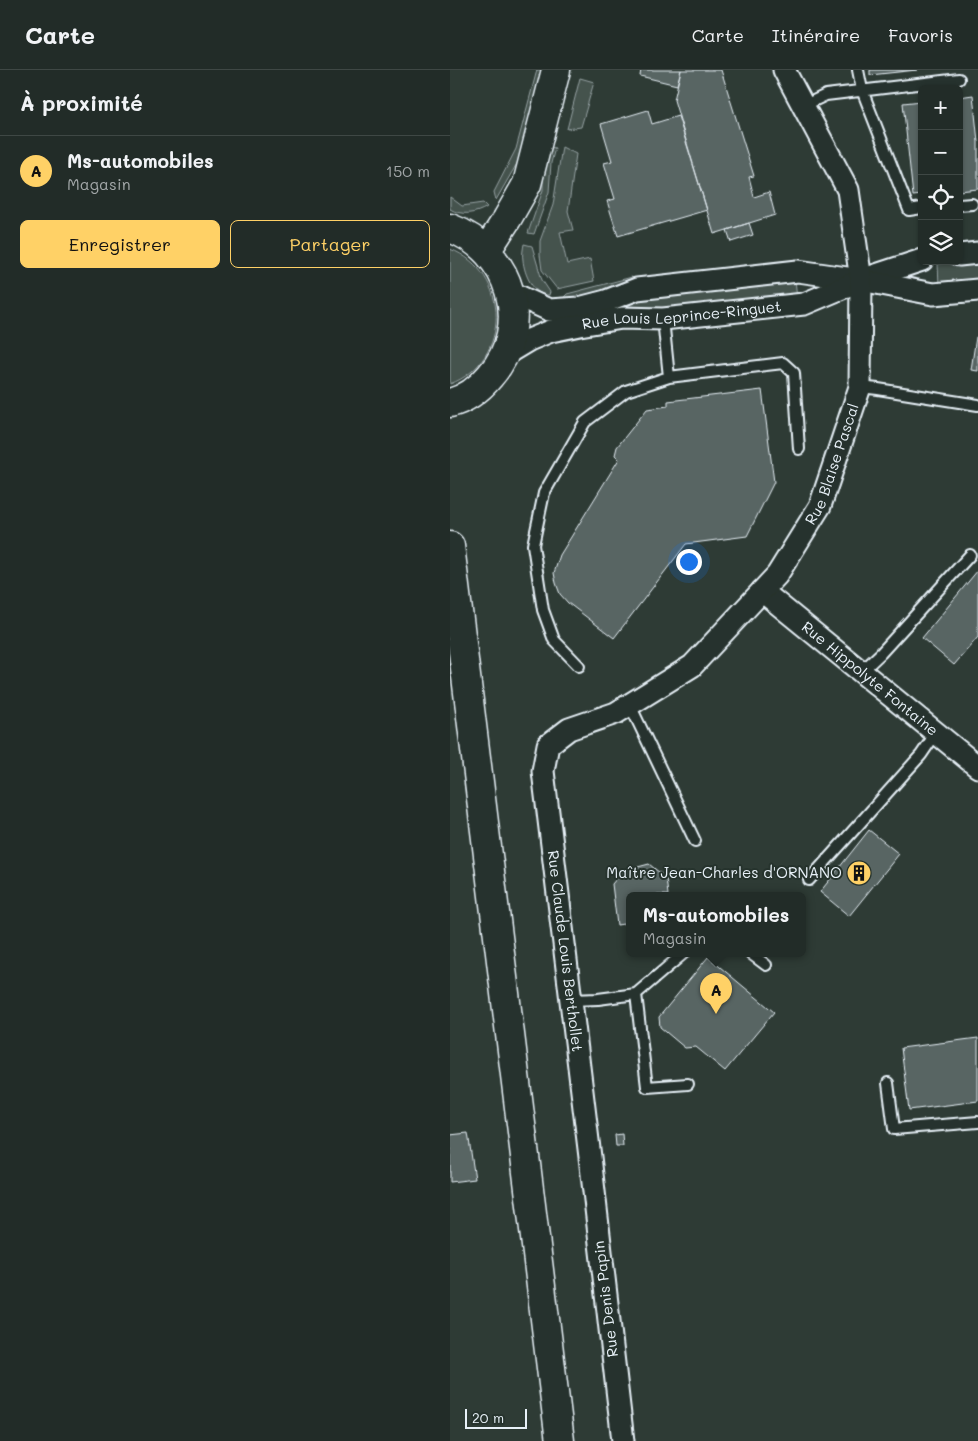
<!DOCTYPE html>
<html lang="fr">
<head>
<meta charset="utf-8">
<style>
  :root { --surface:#222c28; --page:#2a3430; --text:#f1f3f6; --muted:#a2a7a8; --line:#3f4845; --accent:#ffd166 }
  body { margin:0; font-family:Mali,sans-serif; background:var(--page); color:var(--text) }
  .controls { position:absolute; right:15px; top:15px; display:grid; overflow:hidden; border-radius:8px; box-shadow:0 1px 4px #0004 }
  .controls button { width:45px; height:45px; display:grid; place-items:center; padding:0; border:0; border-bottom:1px solid var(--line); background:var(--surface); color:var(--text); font:25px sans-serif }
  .scale { position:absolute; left:15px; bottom:12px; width:62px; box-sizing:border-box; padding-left:5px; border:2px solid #e8f1f8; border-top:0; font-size:14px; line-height:18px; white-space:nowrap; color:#e8f1f8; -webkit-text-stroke:4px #26332d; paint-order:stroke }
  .you { position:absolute; left:238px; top:491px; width:18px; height:18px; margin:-12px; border:4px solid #fff; border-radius:50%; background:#1a73e8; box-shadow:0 0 0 8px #1a73e833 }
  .badge { display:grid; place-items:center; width:32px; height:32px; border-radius:50%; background:var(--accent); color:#111; font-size:16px; font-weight:700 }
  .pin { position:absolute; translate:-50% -41px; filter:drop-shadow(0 1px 2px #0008) }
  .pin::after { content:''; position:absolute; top:26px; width:18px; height:15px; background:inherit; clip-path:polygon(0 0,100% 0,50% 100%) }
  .popup { position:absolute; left:176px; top:822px; width:180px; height:65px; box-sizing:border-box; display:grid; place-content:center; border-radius:8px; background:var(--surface); filter:drop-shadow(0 1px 4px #0005); font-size:16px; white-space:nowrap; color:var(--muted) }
  .popup b { font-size:19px; color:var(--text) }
  .popup::after { content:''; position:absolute; left:50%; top:100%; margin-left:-10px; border:10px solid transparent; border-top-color:var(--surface) }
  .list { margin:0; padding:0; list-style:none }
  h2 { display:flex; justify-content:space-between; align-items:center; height:65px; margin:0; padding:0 20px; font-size:21px }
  h2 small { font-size:16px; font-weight:400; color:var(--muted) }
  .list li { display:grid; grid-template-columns:32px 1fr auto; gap:15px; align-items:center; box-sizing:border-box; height:70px; padding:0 20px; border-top:1px solid var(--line) }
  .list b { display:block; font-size:19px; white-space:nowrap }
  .list p { margin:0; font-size:16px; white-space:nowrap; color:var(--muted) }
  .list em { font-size:16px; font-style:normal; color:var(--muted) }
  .actions { display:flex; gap:10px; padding:15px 20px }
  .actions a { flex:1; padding:11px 0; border:1px solid var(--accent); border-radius:8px; text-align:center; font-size:18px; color:var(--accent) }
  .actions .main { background:var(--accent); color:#111 }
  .icon { flex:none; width:28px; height:28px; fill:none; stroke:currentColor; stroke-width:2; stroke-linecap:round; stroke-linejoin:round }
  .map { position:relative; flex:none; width:528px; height:1371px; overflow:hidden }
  header { display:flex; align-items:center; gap:30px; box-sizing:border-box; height:70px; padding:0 25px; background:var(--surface); border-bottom:1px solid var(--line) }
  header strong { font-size:24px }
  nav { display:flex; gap:28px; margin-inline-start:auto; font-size:18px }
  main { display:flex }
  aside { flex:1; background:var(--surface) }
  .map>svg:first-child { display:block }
  .grass { fill:#45524e; stroke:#96a2a3 }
  .building { fill:#596563; stroke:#e8f1f8 }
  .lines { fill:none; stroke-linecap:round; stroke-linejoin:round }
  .service-casing { stroke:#e8f1f8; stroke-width:14 }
  .minor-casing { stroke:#e8f1f8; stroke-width:25 }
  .secondary-casing { stroke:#e8f1f8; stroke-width:31 }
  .service { stroke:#26332d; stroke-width:10 }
  .minor { stroke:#26332d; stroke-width:21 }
  .secondary { stroke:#26332d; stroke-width:28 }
  .labels { text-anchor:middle; stroke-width:4; stroke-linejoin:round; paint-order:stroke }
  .street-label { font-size:15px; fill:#e8f1f8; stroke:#26332d }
  .poi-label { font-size:15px; fill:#e8f1f8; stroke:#26332d; text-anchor:end }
</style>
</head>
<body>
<header>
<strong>Carte</strong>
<nav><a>Carte</a><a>Itinéraire</a><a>Favoris</a></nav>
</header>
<main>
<aside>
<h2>À proximité<small></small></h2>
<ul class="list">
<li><span class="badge">A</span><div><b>Ms-automobiles</b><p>Magasin</p></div><em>150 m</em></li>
</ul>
<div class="actions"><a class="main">Enregistrer</a><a>Partager</a></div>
</aside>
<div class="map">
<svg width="528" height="1371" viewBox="0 0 528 1371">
  <rect width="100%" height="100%" fill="#2e3b35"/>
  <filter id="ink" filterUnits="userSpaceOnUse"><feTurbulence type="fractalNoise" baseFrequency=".02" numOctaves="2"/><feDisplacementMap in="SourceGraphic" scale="10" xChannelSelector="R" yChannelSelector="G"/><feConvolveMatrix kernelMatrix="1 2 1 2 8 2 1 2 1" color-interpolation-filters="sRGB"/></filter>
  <g filter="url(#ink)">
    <path class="grass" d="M87,0H95L73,83L46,130L44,122L66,79Z
      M130,8L144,12L131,57L117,59Z
      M98,77L105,78L101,93L99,122L84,164L78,163L93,120V100Z
      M112,77L126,84L118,141L123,160L110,162L117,194L140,189L144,211L107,219L92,200L90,185V171L103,135Z
      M0,127L12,136L33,133L37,137C26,144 11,146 0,139Z
      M74,174L82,176L92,210L100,222L99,225C83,226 74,203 73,190C72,185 73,179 74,174Z
      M0,179C61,202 62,291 0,314Z
      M528,190V211L489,215L488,194Z
      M182,207L184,211L128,227L113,228L117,224Z
      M345,209L347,229L216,242L163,238L212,222Z"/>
    <path class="building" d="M191,0H231L227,15L190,6Z
      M231,0H271L304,106L299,107L304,127L319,122L325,145L264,164L224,30Z
      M420,0H467L420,5Z
      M523,25L528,72V119L509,121V27Z
      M472,31V125L463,126L453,33Z
      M198,40L202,54L228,46L257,140L168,166L157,131L165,129L154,93L162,91L151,54Z
      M299,153L303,165L281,172L277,160Z
      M526,267H528V301L521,300Z
      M312,320L324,412L297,466L236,474L164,568L118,533L110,524L106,513L104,503L110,485L169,389L165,385L167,377L197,339L218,336V331Z
      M528,500V567L504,595L472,568Z
      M419,760L449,784L399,846L370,822Z
      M199,794L216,808L218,825H180V853L167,855L162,814L173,801Z
      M258,887L324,942L275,1001L246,977L235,978L210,957L209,947Z
      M528,968V1031L459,1040L451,978Z
      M18,1063L25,1109L0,1112V1065Z
      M172,1064L173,1076H166L165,1065Z"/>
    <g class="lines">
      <defs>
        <path id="service" d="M408,0L412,20L459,140L472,138
          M353,36L376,25L509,9
          M509,135L522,134
          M213,249L219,307L333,293L344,303L349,379
          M410,317L428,319L528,335
          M129,596L104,570L93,540L83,475L94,423L135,352L176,321L219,307
          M411,602L431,583L520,485
          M180,635L245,771
          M359,810L471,685L486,663
          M300,883L316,895
          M186,924L197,1017L238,1014
          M121,930L148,929L186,924L234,883
          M438,1013L444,1059L528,1052"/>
        <g id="minor">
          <path d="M509,185L528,183"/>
          <path d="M60,222L99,240L129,238L156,231L187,219L348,201L411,210L472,190"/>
          <path id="s1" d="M54,285L79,270L101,261L130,255L172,248L213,249L354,234L411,210L483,224L528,220"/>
          <path id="s2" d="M312,521L528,697"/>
          <path id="s3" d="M173,1371L140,1087L93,701L98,675L119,659L166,643L242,596L327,505L370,436L410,317L411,210L398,120L334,0"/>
        </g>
        <path id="secondary" d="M0,158C61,180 84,256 40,306C30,318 16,329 0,333
          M37,180L57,149L77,114L106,0
          M0,476L110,1371"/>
      </defs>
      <use href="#service" class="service-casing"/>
      <use href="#minor" class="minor-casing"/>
      <use href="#secondary" class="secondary-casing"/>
      <use href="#service" class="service"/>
      <use href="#minor" class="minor"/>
      <use href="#secondary" class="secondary"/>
    </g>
  </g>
  <defs>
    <symbol id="building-disc" viewBox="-11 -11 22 22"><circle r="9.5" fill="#ffd166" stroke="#26332d"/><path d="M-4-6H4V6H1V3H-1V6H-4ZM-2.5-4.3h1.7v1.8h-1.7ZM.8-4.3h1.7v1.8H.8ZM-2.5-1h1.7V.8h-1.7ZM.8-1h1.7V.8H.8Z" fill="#111"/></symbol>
  </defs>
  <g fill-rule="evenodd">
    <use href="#building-disc" x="395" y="789" width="28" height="28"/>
  </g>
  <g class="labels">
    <g class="street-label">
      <text dy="5" stroke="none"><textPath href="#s1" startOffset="185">Rue Louis Leprince-Ringuet</textPath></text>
      <text dy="5" stroke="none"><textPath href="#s3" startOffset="1116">Rue Blaise Pascal</textPath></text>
      <text dy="5" stroke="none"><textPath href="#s2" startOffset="139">Rue Hippolyte Fontaine</textPath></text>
      <text transform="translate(115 881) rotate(83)" y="5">Rue Claude Louis Berthollet</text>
      <text transform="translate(156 1229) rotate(-97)" y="5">Rue Denis Papin</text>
    </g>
    <g class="poi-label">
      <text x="392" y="808">Maître Jean-Charles d'ORNANO</text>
    </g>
  </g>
</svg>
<div class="controls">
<button>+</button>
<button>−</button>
<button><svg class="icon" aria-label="locate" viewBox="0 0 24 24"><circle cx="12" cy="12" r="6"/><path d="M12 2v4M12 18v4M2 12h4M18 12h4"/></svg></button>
<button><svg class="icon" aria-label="layers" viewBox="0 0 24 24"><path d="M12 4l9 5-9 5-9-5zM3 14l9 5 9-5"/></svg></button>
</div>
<div class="scale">20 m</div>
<div class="you"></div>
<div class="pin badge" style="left:266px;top:944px">A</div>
<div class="popup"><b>Ms-automobiles</b>Magasin</div>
</div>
</main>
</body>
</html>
